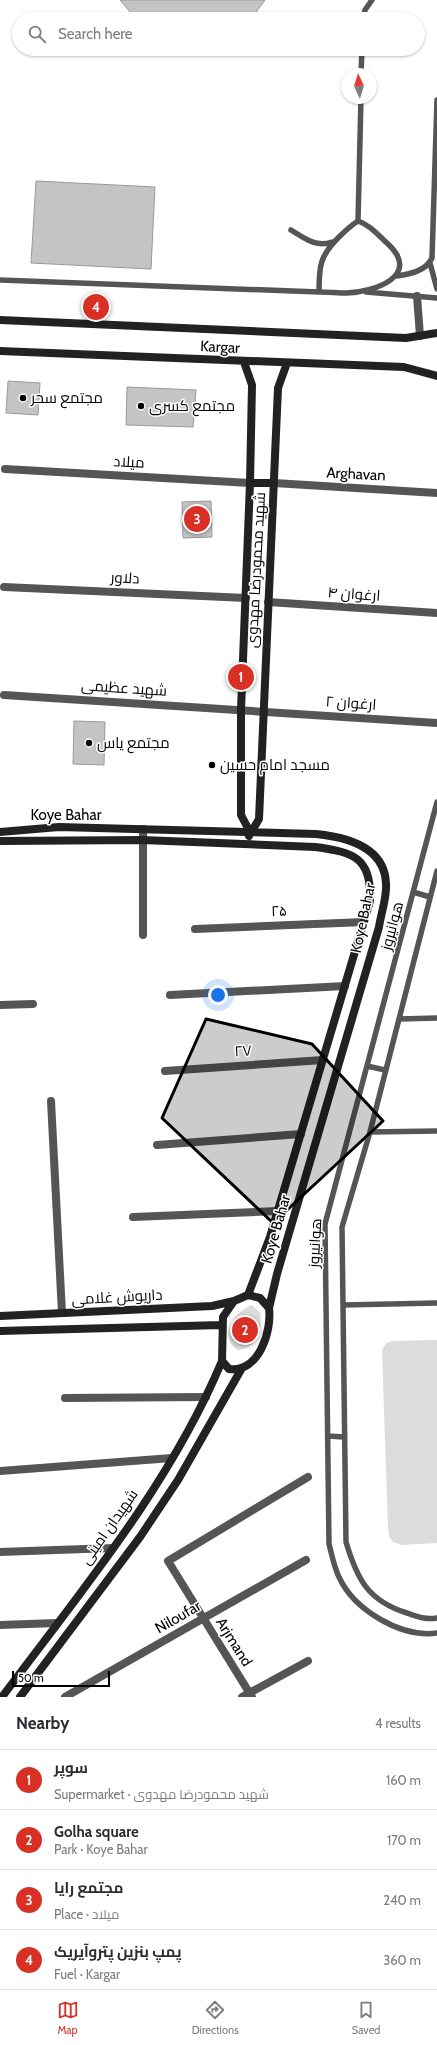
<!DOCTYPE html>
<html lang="en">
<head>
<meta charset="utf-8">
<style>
  :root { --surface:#fff; --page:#f2f2f3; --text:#2b2b33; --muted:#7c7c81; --line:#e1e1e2; --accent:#d93025 }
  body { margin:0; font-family:Cabin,Cairo,sans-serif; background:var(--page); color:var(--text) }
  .compass { position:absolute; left:341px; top:68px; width:36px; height:36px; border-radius:50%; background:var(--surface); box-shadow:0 1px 3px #0004; rotate:356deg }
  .scale { position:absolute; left:12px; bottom:10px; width:98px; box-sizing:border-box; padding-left:4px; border:2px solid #000; border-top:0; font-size:11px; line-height:14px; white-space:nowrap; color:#000; -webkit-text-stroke:3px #fff; paint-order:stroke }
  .you { position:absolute; left:218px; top:995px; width:14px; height:14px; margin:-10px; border:3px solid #fff; border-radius:50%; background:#1a73e8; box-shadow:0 0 0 6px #1a73e833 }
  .badge { display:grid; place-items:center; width:26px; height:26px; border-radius:50%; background:var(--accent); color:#fff; font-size:13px; font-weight:700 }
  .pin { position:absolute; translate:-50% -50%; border:2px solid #fff; box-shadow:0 1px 4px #0006 }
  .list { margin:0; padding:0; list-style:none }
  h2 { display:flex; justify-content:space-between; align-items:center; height:52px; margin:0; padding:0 16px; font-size:17px }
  h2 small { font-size:13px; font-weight:400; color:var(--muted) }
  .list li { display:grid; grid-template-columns:26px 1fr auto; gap:12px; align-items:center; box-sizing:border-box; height:60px; padding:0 16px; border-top:1px solid var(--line) }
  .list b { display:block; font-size:15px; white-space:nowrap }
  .list p { margin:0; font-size:13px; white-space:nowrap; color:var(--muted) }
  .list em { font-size:13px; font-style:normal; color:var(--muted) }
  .icon { flex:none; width:22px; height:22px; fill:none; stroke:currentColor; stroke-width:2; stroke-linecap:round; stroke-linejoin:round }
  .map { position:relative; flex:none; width:437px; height:1697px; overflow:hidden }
  .search { position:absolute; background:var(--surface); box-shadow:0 1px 3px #0004; left:12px; right:12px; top:12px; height:44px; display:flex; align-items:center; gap:10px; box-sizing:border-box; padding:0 14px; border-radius:22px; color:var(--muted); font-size:15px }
  .sheet { height:292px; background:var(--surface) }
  nav { display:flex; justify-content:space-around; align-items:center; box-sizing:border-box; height:56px; border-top:1px solid var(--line); background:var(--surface); font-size:11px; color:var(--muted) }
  nav a { display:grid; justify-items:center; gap:2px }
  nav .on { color:var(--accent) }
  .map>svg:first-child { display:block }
  .green { fill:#dcdcdc }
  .building { fill:#c4c4c4; stroke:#999 }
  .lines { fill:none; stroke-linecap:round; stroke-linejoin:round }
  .lane { stroke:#555; stroke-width:5.5 }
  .street { stroke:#555; stroke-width:8 }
  .secondary { stroke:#222; stroke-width:8 }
  .marked { fill:#000; fill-opacity:0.2; stroke:#000; stroke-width:3; stroke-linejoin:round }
  .poi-dot { fill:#000; stroke:#fff; stroke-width:1.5 }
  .labels { text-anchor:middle; stroke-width:3; stroke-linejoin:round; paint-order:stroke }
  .street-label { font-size:15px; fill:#000; stroke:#fff }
  .poi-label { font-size:15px; fill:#000; stroke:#fff; text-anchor:start }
</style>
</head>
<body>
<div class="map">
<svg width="437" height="1697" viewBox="0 0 437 1697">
  <rect width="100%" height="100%" fill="#fff"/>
  <path class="green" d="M252,1305L260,1313C263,1330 257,1348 238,1350C217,1338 234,1311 252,1305Z
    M437,1340V1543L401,1545L393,1542L389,1536L388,1529L382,1350L386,1343L393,1341Z"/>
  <path class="building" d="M120,0H265L251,19H136Z
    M36,181L155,187L151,269L31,263Z
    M8,381L40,383L38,415L6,413Z
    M127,387L196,390L193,427L126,425Z
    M211,501L212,537L183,538L182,502Z
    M74,721L105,722L104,765L73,764Z"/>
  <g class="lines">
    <path class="lane" d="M363,19L365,10L372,0
      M361,74L362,49
      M358,221L361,98
      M291,230C304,238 316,248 332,242
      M430,263L437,289
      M397,276C410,274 426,271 432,258L437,100
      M0,280L319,292C328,292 338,293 347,293C374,292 422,276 388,244C378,235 370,225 358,221C350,226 345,231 338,238C320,256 319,266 319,292
      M366,292L437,298
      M437,802L325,1224L329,1544C332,1555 334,1567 339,1577C354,1610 401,1638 437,1633
      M437,871L370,1132L342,1227L346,1542C357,1579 368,1601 407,1613C418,1617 426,1620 437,1618
      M413,892L430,897
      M399,1019L437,1018
      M367,1066L385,1070
      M370,1132L437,1131
      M343,1305L437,1303
      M328,1436L344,1437"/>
    <path class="street" d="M417,296L420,336
      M5,469L250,483
      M274,483L437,493
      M4,587L246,598
      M268,602L437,613
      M4,695L437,723
      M143,829V935
      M195,929L364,922
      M170,995L345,986
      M0,1005L33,1004
      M165,1071L323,1060
      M51,1101L62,1313
      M157,1145L301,1134
      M133,1217L278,1211
      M65,1398L206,1397
      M0,1471L172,1458
      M0,1552L113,1548
      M0,1625L57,1623
      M65,1697L306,1560
      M242,1697L308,1661
      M252,1697L168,1561L308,1477"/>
    <path class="secondary" d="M0,320L406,338L437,333
      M0,351L404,367L437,376
      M244,362L252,385L250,483L241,710V815L250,832
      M250,483H274
      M0,832L59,827L316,834C346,837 385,847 386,884C387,898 381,913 379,927L277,1274L269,1308
      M249,836L259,819L278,388L287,363
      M0,841L142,840L315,847C354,852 372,858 370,901L270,1237L248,1295L234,1301L223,1317L222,1361L229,1369C259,1373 272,1331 269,1308L260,1298L248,1295
      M0,1316L212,1306L234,1301
      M0,1331L222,1325
      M2,1697C82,1590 170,1485 222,1361
      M20,1697L140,1537L178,1480L242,1368"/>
  </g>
  <path class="marked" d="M206,1019L312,1044L383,1121L273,1223L162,1118Z"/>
  <g class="poi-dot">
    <circle cx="23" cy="398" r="4"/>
    <circle cx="141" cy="406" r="4"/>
    <circle cx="89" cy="743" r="4"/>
    <circle cx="212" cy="765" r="4"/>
  </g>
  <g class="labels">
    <g class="street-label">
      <text transform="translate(220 347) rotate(3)" y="5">Kargar</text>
      <text transform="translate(129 462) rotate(3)" y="5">میلاد</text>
      <text transform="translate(356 474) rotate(3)" y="5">Arghavan</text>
      <text transform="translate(256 570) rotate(-87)" y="5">شهید محمودرضا مهدوی</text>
      <text transform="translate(125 578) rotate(3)" y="5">دلاور</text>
      <text transform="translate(354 594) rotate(4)" y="5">ارغوان ۴</text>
      <text transform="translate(124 688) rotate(4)" y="5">شهید عظیمی</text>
      <text transform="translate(351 703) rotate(4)" y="5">ارغوان ۲</text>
      <text x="66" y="820">Koye Bahar</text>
      <text transform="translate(279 911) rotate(-2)" y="5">۲۵</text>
      <text transform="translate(363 918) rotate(-78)" y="5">Koye Bahar</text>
      <text transform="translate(392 926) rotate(-75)" y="5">هوانیروز</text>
      <text transform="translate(243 1051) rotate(-4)" y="5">۲۷</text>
      <text transform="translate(276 1229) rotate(-74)" y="5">Koye Bahar</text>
      <text transform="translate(315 1243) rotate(-87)" y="5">هوانیروز</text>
      <text transform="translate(117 1297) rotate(-3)" y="5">داریوش غلامی</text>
      <text transform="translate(109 1527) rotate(-55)" y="5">شهیدان امینی</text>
      <text transform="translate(178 1617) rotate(-30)" y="5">Niloufar</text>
      <text transform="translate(234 1642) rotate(58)" y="5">Arjmand</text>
    </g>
    <g class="poi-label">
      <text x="31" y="403">مجتمع سحر</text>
      <text x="149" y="411">مجتمع کسری</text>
      <text x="97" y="748">مجتمع یاس</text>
      <text x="220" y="770">مسجد امام حسین</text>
    </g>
  </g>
</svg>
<svg class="compass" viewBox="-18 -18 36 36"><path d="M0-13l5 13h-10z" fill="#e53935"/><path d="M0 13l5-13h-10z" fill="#7c7c81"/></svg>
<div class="scale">50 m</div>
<div class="you"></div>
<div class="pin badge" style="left:241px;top:677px">1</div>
<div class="pin badge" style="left:245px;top:1330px">2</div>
<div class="pin badge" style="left:197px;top:519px">3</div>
<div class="pin badge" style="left:96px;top:307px">4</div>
<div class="search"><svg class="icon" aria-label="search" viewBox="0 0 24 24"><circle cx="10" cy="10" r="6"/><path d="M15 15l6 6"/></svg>Search here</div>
</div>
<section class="sheet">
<h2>Nearby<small>4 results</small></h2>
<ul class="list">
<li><span class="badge">1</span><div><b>سوپر</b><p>Supermarket · شهید محمودرضا مهدوی</p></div><em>160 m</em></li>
<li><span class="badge">2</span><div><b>Golha square</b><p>Park · Koye Bahar</p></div><em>170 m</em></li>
<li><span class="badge">3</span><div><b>مجتمع رایا</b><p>Place · میلاد</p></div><em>240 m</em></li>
<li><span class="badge">4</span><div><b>پمپ بنزین پتروآیریک</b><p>Fuel · Kargar</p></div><em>360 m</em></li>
</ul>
</section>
<nav>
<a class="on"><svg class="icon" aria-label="map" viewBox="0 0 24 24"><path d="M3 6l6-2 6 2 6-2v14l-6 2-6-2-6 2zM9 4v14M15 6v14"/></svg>Map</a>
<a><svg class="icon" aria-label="directions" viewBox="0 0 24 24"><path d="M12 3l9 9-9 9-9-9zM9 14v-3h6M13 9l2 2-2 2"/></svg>Directions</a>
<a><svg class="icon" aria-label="saved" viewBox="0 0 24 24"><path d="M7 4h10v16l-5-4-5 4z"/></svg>Saved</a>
</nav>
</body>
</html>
